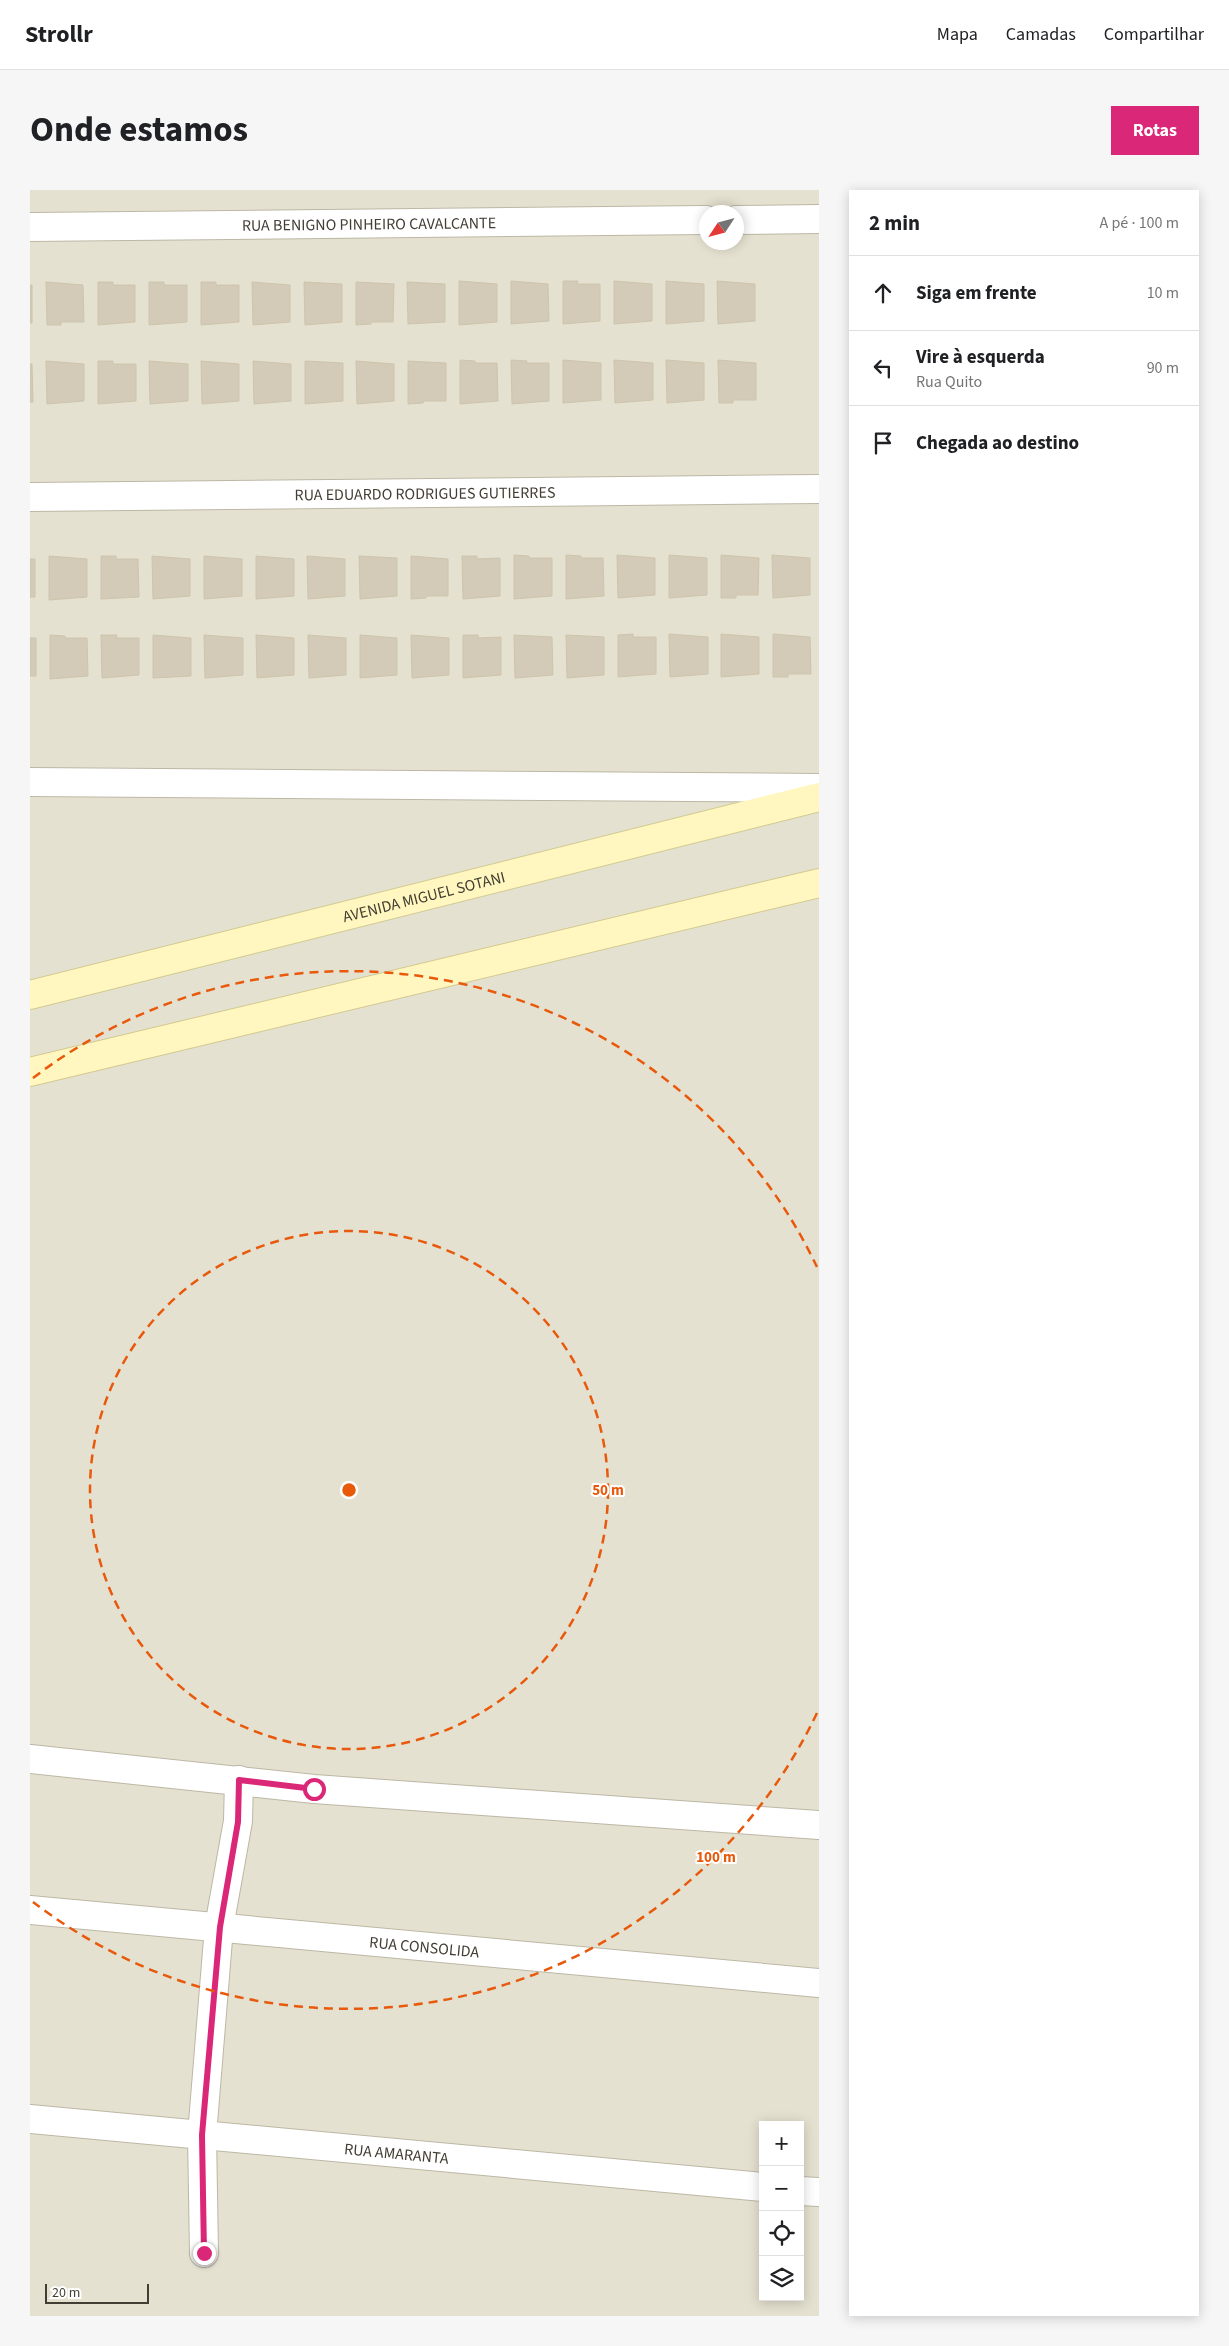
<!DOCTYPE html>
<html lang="pt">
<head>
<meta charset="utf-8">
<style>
  :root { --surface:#fff; --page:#f6f6f6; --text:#202124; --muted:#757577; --line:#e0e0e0; --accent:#db2777 }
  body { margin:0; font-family:"Source Sans 3",sans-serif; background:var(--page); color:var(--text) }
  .controls { position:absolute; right:15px; bottom:15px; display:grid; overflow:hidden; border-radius:0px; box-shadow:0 2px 12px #0003 }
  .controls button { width:45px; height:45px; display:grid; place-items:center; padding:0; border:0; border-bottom:1px solid var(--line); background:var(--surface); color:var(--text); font:25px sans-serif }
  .compass { position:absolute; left:669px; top:15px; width:45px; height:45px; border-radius:50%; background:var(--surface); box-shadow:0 2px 12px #0003; rotate:234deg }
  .scale { position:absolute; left:15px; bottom:12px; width:104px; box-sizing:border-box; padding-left:5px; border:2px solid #433e33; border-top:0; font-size:14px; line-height:18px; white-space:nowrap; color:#433e33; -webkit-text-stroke:4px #fff; paint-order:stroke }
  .stop { position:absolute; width:15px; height:15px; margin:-11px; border:4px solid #db2777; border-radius:50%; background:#fff }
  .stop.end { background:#db2777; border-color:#fff; box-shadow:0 1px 5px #0008 }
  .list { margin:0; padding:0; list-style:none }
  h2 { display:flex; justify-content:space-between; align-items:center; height:65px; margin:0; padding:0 20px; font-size:21px }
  h2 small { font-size:16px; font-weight:400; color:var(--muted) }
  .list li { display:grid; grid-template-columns:32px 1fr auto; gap:15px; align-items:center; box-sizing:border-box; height:75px; padding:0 20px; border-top:1px solid var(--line) }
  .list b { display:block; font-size:19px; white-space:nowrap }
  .list p { margin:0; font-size:16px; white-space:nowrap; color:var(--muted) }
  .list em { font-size:16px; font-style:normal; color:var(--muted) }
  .icon { flex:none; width:28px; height:28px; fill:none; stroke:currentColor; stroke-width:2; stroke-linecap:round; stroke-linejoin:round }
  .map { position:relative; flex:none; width:789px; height:2126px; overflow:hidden; border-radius:0px }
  header { display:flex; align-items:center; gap:30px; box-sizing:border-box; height:70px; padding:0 25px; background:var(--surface); border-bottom:1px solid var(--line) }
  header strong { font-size:24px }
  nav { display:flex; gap:28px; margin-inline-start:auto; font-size:18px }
  .intro { display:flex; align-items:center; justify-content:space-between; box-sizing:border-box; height:120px; padding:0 30px }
  h1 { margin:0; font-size:35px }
  .button { padding:12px 22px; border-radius:0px; background:var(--accent); color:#fff; font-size:18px; font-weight:700 }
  main { display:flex; gap:30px; padding:0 30px }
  aside { flex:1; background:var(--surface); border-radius:0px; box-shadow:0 2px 12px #0003 }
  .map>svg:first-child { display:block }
  .residential { fill:#e5e1d0; fill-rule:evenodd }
  .building { fill:#d3cbb8; stroke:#cec4ab }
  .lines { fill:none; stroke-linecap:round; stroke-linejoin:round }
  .street-casing { stroke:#bdb7a5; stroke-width:30 }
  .secondary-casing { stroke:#d2c991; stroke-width:30 }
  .street { stroke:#fff; stroke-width:28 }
  .secondary { stroke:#fff7bf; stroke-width:28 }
  .route { stroke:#db2777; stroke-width:6 }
  .ring { fill:none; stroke:#e8590c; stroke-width:2.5; stroke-dasharray:9 6 }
  .labels { text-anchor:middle; stroke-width:4; stroke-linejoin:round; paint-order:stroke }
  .street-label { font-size:16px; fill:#433e33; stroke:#fff }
  .centre { fill:#e8590c; stroke:#fff; stroke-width:2.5 }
  .ring-label { font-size:15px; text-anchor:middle; font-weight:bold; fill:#e8590c; stroke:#fff; stroke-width:4; stroke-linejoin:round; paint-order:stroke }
</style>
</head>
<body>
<header>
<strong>Strollr</strong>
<nav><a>Mapa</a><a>Camadas</a><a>Compartilhar</a></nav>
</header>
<div class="intro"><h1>Onde estamos</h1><a class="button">Rotas</a></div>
<main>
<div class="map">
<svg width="789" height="2126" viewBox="0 0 789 2126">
  <rect width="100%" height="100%" fill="#f1efe2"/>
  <path class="residential" d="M0,0H789V2126H0ZM676,22H706V52H676ZM733,1935H770V2107H733Z"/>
  <path class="building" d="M429,91L467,94V132L429,135Z
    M481,91L518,94L519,131L481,134Z
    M533,91H548L547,94H570V131L533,134Z
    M584,91L622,94V131L584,134Z
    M636,91L674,94V131L636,134Z
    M687,91L725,94V131L688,134Z
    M16,92L53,95L54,132H31V135H17Z
    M68,92H83V95H105V132L68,135Z
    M119,92H134V95H157V132L119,135Z
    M171,92H186V95H209V132L171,135Z
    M222,92L260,95V132L223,135Z
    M274,92L312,94V132L275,135Z
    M326,92L364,94L363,132H341V134L326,135Z
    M377,92L415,94V132L378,134Z
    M0,95H2V133H0Z
    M430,170L445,171V173H467L468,211L430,214Z
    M481,170L497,171L496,173H519V211L482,214Z
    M533,170L571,173V210L533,213Z
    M584,170L623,173V210L585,213Z
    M636,170L674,173V210L637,213Z
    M688,170L726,173V210H703V213H689Z
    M16,171L54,174V211L17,214Z
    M68,171H83V174H106V211L68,214Z
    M119,171L158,174V211L120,214Z
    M171,171L209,174V211L172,214Z
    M223,171L261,174V211L224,214Z
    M275,171L313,173V211L275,214Z
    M326,171L364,174V211L327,214Z
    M378,171L416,173V211H394L393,213L378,214Z
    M0,174H2L3,212H0Z
    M484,365L499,366V368H522V406L484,409Z
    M536,365L551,366V368H573L574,406L536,409Z
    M587,365L625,368V405L588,408Z
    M639,365L677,368V405L639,408Z
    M691,365L729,368L728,405H706V408H691Z
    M742,365L780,368V405L743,408Z
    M19,366L57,369V407L19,410Z
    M71,366H86V369H108L109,407L71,409Z
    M122,366L160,369V406L123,409Z
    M174,366L212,369V406L174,409Z
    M226,366L264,369V406L226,409Z
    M277,366L315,369V406L278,409Z
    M329,366L367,368V406L330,409Z
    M381,366L418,369V406H396V408L381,409Z
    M432,366H447V369L470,368V406L433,409Z
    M0,369H5V407H0Z
    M603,444V447H626V484L588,487V445Z
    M639,444L678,447V484L640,487Z
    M691,444L729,447V484L691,487Z
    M743,444L780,447L781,484H758V487H743Z
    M20,445L35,446V448H57L58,486L20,489Z
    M71,445H87L86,448H109V485L72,488Z
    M123,445L161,448V486L123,488Z
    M174,445L213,448V485L175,488Z
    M226,445L264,448V485L227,488Z
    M278,445L316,448V485L279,488Z
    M330,445L367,448V485L330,488Z
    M381,445L419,448V485L382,488Z
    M433,445H448V448L471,447V485L433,488Z
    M484,445L522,447L523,485L485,488Z
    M536,445L574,447V485L537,488Z
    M0,448H6V486H0Z"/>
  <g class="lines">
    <defs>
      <g id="street">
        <path d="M706,30L789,29"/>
        <path id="s1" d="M0,37L676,30"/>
        <path id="s2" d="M0,307L789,299"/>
        <path d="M0,592L789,598"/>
        <path d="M0,1569L284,1599L789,1635"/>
        <path id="s3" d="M0,1720L789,1793"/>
        <path id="s4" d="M0,1929L733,1997"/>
        <path d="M770,2001L789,2002"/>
        <path d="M174,2063L172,1945L189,1737L208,1631L209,1590"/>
      </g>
      <g id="secondary">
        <path id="s5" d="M0,805L789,607"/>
        <path d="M0,882L789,693"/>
      </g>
    </defs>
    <use href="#street" class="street-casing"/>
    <use href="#secondary" class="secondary-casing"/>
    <use href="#street" class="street"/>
    <use href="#secondary" class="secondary"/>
  </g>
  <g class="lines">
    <path class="route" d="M174,2063L172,1945L190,1737L208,1632L209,1590L284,1599"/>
  </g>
  <g class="ring">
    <circle cx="319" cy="1300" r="259"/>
    <path d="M787 1523A519 519 0 0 1 3 1712M3 888A519 519 0 0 1 787 1077"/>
  </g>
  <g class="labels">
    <g class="street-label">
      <text dy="6" stroke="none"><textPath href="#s1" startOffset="339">RUA BENIGNO PINHEIRO CAVALCANTE</textPath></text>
      <text dy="6" stroke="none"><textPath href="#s2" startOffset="395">RUA EDUARDO RODRIGUES GUTIERRES</textPath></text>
      <text dy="6" stroke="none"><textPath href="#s5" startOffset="406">AVENIDA MIGUEL SOTANI</textPath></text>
      <text dy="6" stroke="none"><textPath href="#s3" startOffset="396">RUA CONSOLIDA</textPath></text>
      <text dy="6" stroke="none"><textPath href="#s4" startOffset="368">RUA AMARANTA</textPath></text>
    </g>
  </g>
  <circle cx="319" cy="1300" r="8" class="centre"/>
  <g class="ring-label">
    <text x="578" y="1305">50 m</text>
    <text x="686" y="1672">100 m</text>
  </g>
</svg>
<div class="controls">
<button>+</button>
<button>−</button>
<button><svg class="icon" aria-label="locate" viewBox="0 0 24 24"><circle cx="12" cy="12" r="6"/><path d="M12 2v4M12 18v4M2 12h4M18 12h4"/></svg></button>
<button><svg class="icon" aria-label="layers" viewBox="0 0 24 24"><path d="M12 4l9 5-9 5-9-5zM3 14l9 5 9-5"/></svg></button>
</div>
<svg class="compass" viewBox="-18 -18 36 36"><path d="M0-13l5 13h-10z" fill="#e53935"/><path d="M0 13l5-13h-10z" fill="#757577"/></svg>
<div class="scale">20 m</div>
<div class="stop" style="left:284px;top:1599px"></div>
<div class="stop end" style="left:174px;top:2063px"></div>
</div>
<aside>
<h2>2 min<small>A pé · 100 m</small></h2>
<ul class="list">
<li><svg class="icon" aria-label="ahead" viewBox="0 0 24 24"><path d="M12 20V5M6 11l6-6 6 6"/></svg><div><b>Siga em frente</b></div><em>10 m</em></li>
<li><svg class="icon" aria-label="left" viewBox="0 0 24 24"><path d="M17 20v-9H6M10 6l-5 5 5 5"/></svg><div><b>Vire à esquerda</b><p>Rua Quito</p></div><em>90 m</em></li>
<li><svg class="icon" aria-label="arrive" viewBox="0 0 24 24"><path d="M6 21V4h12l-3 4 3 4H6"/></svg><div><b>Chegada ao destino</b></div></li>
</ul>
</aside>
</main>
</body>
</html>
